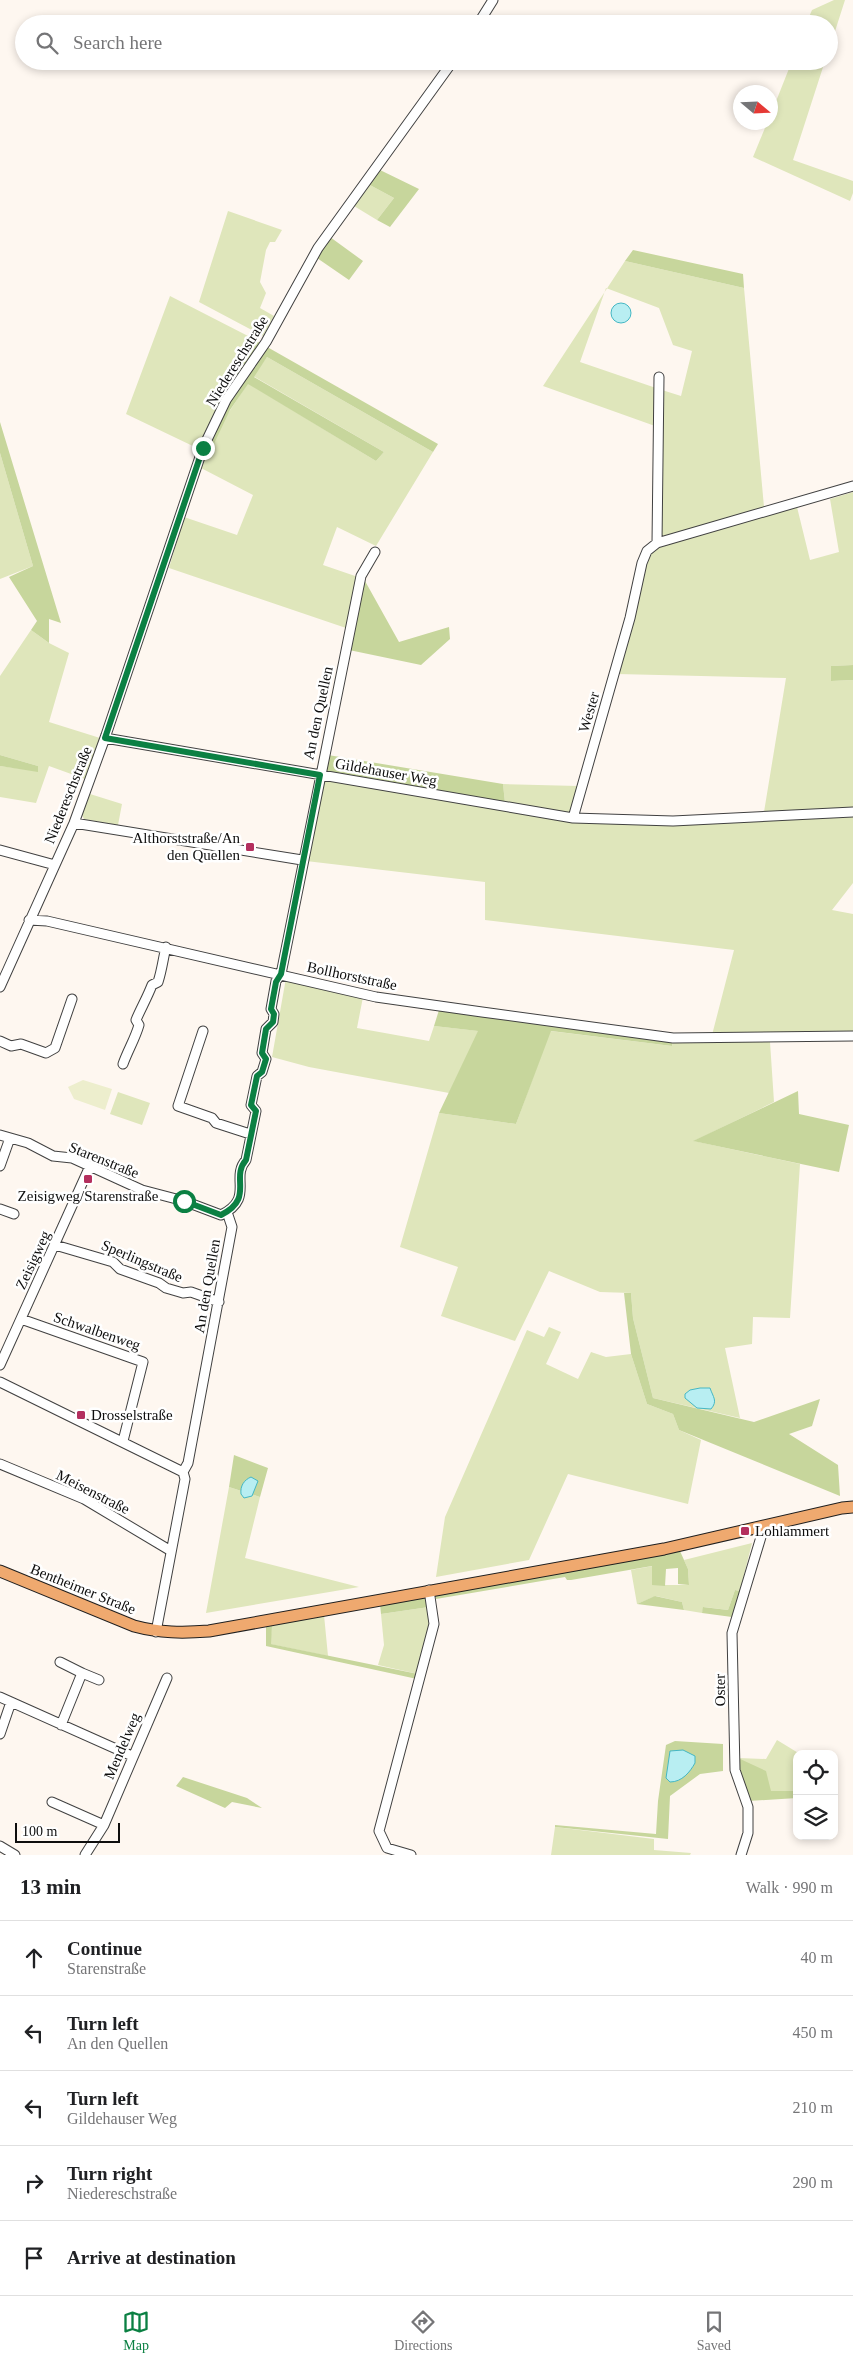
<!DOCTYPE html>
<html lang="en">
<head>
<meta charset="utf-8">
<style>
  :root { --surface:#fff; --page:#f6f6f6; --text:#202124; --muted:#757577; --line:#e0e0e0; --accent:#0b8043 }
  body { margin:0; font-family:"Times New Roman",serif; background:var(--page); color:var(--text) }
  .controls { position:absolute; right:15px; bottom:15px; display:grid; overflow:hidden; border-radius:10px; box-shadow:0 2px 8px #0003 }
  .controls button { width:45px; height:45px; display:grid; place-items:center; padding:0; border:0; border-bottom:1px solid var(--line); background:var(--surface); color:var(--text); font:25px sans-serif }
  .compass { position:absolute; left:733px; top:85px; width:45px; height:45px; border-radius:50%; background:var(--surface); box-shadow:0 2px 8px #0003; rotate:109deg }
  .scale { position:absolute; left:15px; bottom:12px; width:105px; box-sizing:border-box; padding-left:5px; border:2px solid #0e0e0e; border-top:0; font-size:14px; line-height:18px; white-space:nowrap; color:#0e0e0e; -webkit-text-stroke:4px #fff; paint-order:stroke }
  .stop { position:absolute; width:15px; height:15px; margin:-11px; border:4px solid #0b8043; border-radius:50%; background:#fff }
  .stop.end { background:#0b8043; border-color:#fff; box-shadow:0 1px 5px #0008 }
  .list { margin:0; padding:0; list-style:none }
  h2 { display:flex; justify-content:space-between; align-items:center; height:65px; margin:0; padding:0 20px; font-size:21px }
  h2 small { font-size:16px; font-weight:400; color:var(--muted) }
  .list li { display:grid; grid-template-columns:32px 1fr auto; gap:15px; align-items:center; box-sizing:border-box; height:75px; padding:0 20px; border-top:1px solid var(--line) }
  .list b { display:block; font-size:19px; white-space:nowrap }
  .list p { margin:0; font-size:16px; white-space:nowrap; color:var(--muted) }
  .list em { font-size:16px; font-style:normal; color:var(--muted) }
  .icon { flex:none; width:28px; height:28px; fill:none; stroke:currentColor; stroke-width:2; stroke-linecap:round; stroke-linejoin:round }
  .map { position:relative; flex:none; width:853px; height:1855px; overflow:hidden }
  .search { position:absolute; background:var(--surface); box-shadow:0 2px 8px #0003; left:15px; right:15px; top:15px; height:55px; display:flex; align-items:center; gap:12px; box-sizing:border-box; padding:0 18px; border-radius:28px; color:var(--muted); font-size:19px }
  .sheet { height:440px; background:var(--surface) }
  nav { display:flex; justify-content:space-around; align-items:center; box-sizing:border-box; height:70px; border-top:1px solid var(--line); background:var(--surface); font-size:14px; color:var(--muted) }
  nav a { display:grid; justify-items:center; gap:2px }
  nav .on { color:var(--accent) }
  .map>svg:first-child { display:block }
  .green { fill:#dfe6bb }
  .forest { fill:#c7d69c }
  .pitch { fill:#edeecd }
  .water { fill:#b8eef2; stroke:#44b7c4 }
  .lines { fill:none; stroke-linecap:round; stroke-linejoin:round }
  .minor-casing { stroke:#414141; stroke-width:11 }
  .major-casing { stroke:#1f1f1f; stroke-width:13 }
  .minor { stroke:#fff; stroke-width:9 }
  .major { stroke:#efa96f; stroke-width:11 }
  .route { stroke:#0b8043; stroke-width:6 }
  .poi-dot { fill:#b42f5e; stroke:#fff; stroke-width:2 }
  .labels { text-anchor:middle; stroke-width:5; stroke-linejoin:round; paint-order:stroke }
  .street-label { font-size:15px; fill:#0e0e0e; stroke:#fff }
  .poi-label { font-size:15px; fill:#0e0e0e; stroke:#fff; text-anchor:start }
</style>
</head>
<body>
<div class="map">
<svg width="853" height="1855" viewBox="0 0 853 1855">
  <rect width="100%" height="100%" fill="#fef7f0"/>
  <path class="green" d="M834,0H845L829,50V24H806L812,10Z
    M792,61H825L793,160L853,181V193L850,201L753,157L767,123L770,122L771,114Z
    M368,184L394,198L377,220L354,206Z
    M228,211L282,230L275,242H270L266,250L260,282L266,293L260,308L274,316L263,336L199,302Z
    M625,261L744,288L764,507L660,538L662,390L681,396L692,351L673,345L659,308L606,288L580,362L656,388L655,426L543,386Z
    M170,296L248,336L209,406L217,410L197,448L126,414Z
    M267,357L433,452L376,546L337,527L323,565L358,577L346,628L169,568L184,517L237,535L253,495L201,468L206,447L248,383L376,461L384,452L253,376Z
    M0,453L33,566L0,579Z
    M853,492V665L831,666V681L853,680V808L764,812L786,678L617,674L644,566L650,553L659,547L797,507L810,560L839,552L830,499Z
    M31,630L49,643L69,653L49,722L100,738L85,779L49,766L36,803L0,797V766L38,771V766L0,755V676Z
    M323,779L575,821L675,825L853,817V883L832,910L853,914V1031L712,1035L734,950L485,920V882L306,861Z
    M503,784L578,786L571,814L505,803Z
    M90,794L122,804L118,825L84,819L82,815Z
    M286,978L363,997L357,1028L429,1041L434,1026L479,1031L449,1093L309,1067L272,1057Z
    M550,1031L672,1046L673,1041L770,1042L774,1102L694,1141L800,1164L790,1318L753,1317L752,1344L725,1348L740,1418L653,1398L633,1318L631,1293L600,1292L549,1271L515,1341L441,1316L458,1267L400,1247L439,1113L516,1124Z
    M118,1092L150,1103L142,1125L110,1114Z
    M549,1327L561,1332L546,1364L578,1379L591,1352L606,1357L631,1354L647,1404L673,1414L679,1430L701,1440L688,1504L568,1474L529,1560L436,1577L445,1517L527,1330L544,1337Z
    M229,1487L260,1497L245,1558L359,1587L206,1613Z
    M752,1543L740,1591L735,1590L728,1610L704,1607L702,1613L684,1610L682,1602L656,1596L637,1604L631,1570L653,1566V1585H689L688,1569L684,1560Z
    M429,1607L430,1624L418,1674L378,1665L384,1645L381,1614Z
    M324,1615L328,1656L270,1644L272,1626Z
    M777,1740L800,1754H797V1791L771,1792L738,1758L766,1759Z
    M555,1827L654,1839V1850L691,1853L690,1855H551Z"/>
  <path class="forest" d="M380,170L419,189L390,227L377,220L394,198L368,184Z
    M330,237L363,261L349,280L317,258Z
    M633,250L743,274L744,288L625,261Z
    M248,336L438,444L433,452L267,357L254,377L384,452L376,461L248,384L230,410L211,450L206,447L217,410L209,406Z
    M0,422L61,623L49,619V643L31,630L37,621L9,577L33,566L0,453Z
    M365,581L399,642L449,627L450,639L421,665L349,650Z
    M853,665V680L831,681V666Z
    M0,755L38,766V772L0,766Z
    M328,755L503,784L505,803L324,773Z
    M439,1010L673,1038L672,1046L551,1031L516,1124L439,1113L478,1031L434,1026Z
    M798,1091L799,1114L849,1125L839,1172L693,1141Z
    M624,1293H631L633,1318L653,1398L754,1422L820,1399L812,1426L789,1434L838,1465L840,1496L679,1430L673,1414L647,1404L631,1354Z
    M234,1455L268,1468L260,1497L229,1487Z
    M680,1551L688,1569L689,1585L678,1584V1568L666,1569L665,1586L652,1585V1566L571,1580H567L565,1577L436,1599L435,1595Z
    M735,1590L740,1591L732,1617L702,1613L703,1607L728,1610Z
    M655,1596L682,1602L684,1610L637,1604Z
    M427,1598L429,1607L381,1614L380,1604Z
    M272,1626L271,1644L418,1674L417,1679L266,1646V1627Z
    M675,1741L723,1744V1771L700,1774L670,1796L668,1839L555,1827V1825L656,1834L658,1801L666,1745Z
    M738,1758L766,1771L771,1791H797V1798L748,1801L739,1771Z
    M183,1777L247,1798L262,1808L232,1802L225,1808L176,1786Z"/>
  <path class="pitch" d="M83,1080L112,1089L105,1110L74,1099L68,1087Z"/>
  <path class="water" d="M611 313a10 10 0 1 1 20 0a10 10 0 1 1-20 0Z
    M700,1388H710C713,1397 718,1401 711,1409L697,1408L685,1398V1394L690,1390Z
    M251,1477L258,1481L252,1496L244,1498L241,1494C240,1486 244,1480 251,1477Z
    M683,1750L695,1756V1763C690,1772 682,1782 670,1782L666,1778L670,1751Z"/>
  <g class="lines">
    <defs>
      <path id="minor" d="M478,24L493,0
        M657,543L659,377
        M105,738L573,818L673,821L853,812
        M573,818L630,618L642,563L647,551L657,543L853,486
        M74,823L302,860
        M0,850L55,865
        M29,920L47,921L376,997L482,1012L673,1038L853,1036
        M0,987L74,823L106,735L203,448L226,400L266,342L318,248L453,61
        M203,1031L178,1106L212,1118L216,1123L250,1134
        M0,1041L11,1046L21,1044L46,1053L55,1048L72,999
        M123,1064C128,1050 135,1039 139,1025L136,1020C141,1008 147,998 152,985L158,982C162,970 163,959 166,947
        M0,1135L28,1143L53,1156L72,1158L142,1190L184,1201L221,1215C255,1198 230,1178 246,1160L256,1111L251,1105L257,1076L262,1072L266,1059L262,1053L266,1029L273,1022L274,1014L271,1009L276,981L281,974L361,576L375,552
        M0,1166L10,1138
        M0,1209L14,1214
        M55,1245L113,1262L120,1269L159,1283L166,1288L183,1293L191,1292L219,1302
        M21,1319L143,1362L123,1441
        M0,1365L90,1166
        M0,1382L183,1472
        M0,1464L84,1499L171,1551
        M156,1632L185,1479L183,1472L188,1463L232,1227L227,1212
        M60,1662L82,1673
        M0,1697L132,1756
        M61,1725L82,1673L99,1680
        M0,1734L11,1702
        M52,1802L104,1825
        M0,1846L15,1855
        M85,1855L104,1825L167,1678
        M411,1855L387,1848L379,1831L434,1624L429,1590
        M741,1855L748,1833V1807L735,1770L732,1633L764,1527"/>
      <path id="major" d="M0,1571L134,1626C160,1633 183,1633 209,1631L664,1549L842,1508L853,1507"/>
    </defs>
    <use href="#minor" class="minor-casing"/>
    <use href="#major" class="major-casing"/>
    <use href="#minor" class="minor"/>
    <use href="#major" class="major"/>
  </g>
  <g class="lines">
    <path class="route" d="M184,1201L221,1215C255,1198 230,1178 246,1160L256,1111L251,1105L257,1076L262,1072L266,1059L262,1053L266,1029L273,1022L274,1014L271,1009L276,982L281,974L320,775L105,738L203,448"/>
  </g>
  <g class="poi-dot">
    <rect x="245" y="842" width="10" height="10" rx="2.5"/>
    <rect x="83" y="1174" width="10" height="10" rx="2.5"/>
    <rect x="76" y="1410" width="10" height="10" rx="2.5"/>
    <rect x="740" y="1526" width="10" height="10" rx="2.5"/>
  </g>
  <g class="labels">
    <g class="street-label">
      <text transform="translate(237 361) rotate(-58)" y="5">Niedereschstraße</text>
      <text transform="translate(589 712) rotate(-74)" y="5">Wester</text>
      <text transform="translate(318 713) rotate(-78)" y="5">An den Quellen</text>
      <text transform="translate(386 772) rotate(10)" y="5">Gildehauser Weg</text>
      <text transform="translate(68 795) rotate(-68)" y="5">Niedereschstraße</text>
      <text transform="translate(352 976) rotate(12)" y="5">Bollhorststraße</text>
      <text transform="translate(104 1160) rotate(22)" y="5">Starenstraße</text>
      <text transform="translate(33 1260) rotate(-65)" y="5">Zeisigweg</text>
      <text transform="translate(142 1261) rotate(23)" y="5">Sperlingstraße</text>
      <text transform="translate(207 1286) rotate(-80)" y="5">An den Quellen</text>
      <text transform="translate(97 1331) rotate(19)" y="5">Schwalbenweg</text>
      <text transform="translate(93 1492) rotate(27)" y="5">Meisenstraße</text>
      <text transform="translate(83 1589) rotate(22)" y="5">Bentheimer Straße</text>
      <text transform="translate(720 1690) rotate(-91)" y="5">Oster</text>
      <text transform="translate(122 1746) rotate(-67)" y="5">Mendelweg</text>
    </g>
    <g class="poi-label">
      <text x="240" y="843" text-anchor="end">Althorststraße/An<tspan x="240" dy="17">den Quellen</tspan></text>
      <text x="88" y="1201" text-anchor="middle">Zeisigweg/Starenstraße</text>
      <text x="91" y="1420">Drosselstraße</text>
      <text x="755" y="1536">Lohlammert</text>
    </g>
  </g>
</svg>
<div class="controls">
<button><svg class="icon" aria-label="locate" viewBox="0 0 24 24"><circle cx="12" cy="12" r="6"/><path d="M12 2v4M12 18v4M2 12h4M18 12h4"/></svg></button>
<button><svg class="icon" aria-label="layers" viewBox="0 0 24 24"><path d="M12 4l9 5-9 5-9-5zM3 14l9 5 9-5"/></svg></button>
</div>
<svg class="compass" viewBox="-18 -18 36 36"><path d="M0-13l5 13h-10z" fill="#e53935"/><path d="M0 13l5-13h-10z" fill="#757577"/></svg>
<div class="scale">100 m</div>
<div class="stop" style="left:184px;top:1201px"></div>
<div class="stop end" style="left:203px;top:448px"></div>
<div class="search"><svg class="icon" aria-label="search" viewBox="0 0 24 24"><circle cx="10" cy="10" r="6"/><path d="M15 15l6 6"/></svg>Search here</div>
</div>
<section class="sheet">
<h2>13 min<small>Walk · 990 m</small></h2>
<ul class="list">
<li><svg class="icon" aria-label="ahead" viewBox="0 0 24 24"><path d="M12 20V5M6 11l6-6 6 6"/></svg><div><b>Continue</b><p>Starenstraße</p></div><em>40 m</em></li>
<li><svg class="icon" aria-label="left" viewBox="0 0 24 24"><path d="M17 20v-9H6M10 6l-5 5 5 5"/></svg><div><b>Turn left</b><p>An den Quellen</p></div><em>450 m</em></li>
<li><svg class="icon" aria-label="left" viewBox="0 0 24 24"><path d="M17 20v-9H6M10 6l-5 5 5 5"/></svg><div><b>Turn left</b><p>Gildehauser Weg</p></div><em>210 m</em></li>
<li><svg class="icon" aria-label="right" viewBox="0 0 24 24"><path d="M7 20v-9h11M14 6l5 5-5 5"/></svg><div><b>Turn right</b><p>Niedereschstraße</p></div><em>290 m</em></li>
<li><svg class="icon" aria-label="arrive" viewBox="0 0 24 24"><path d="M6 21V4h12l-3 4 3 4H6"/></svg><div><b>Arrive at destination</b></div></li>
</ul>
</section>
<nav>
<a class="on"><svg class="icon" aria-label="map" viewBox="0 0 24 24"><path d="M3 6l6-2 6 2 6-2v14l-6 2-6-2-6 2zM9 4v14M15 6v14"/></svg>Map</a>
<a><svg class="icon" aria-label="directions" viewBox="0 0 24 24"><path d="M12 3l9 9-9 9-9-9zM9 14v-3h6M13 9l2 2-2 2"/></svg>Directions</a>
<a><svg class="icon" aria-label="saved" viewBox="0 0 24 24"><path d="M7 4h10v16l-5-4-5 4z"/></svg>Saved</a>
</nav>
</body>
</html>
